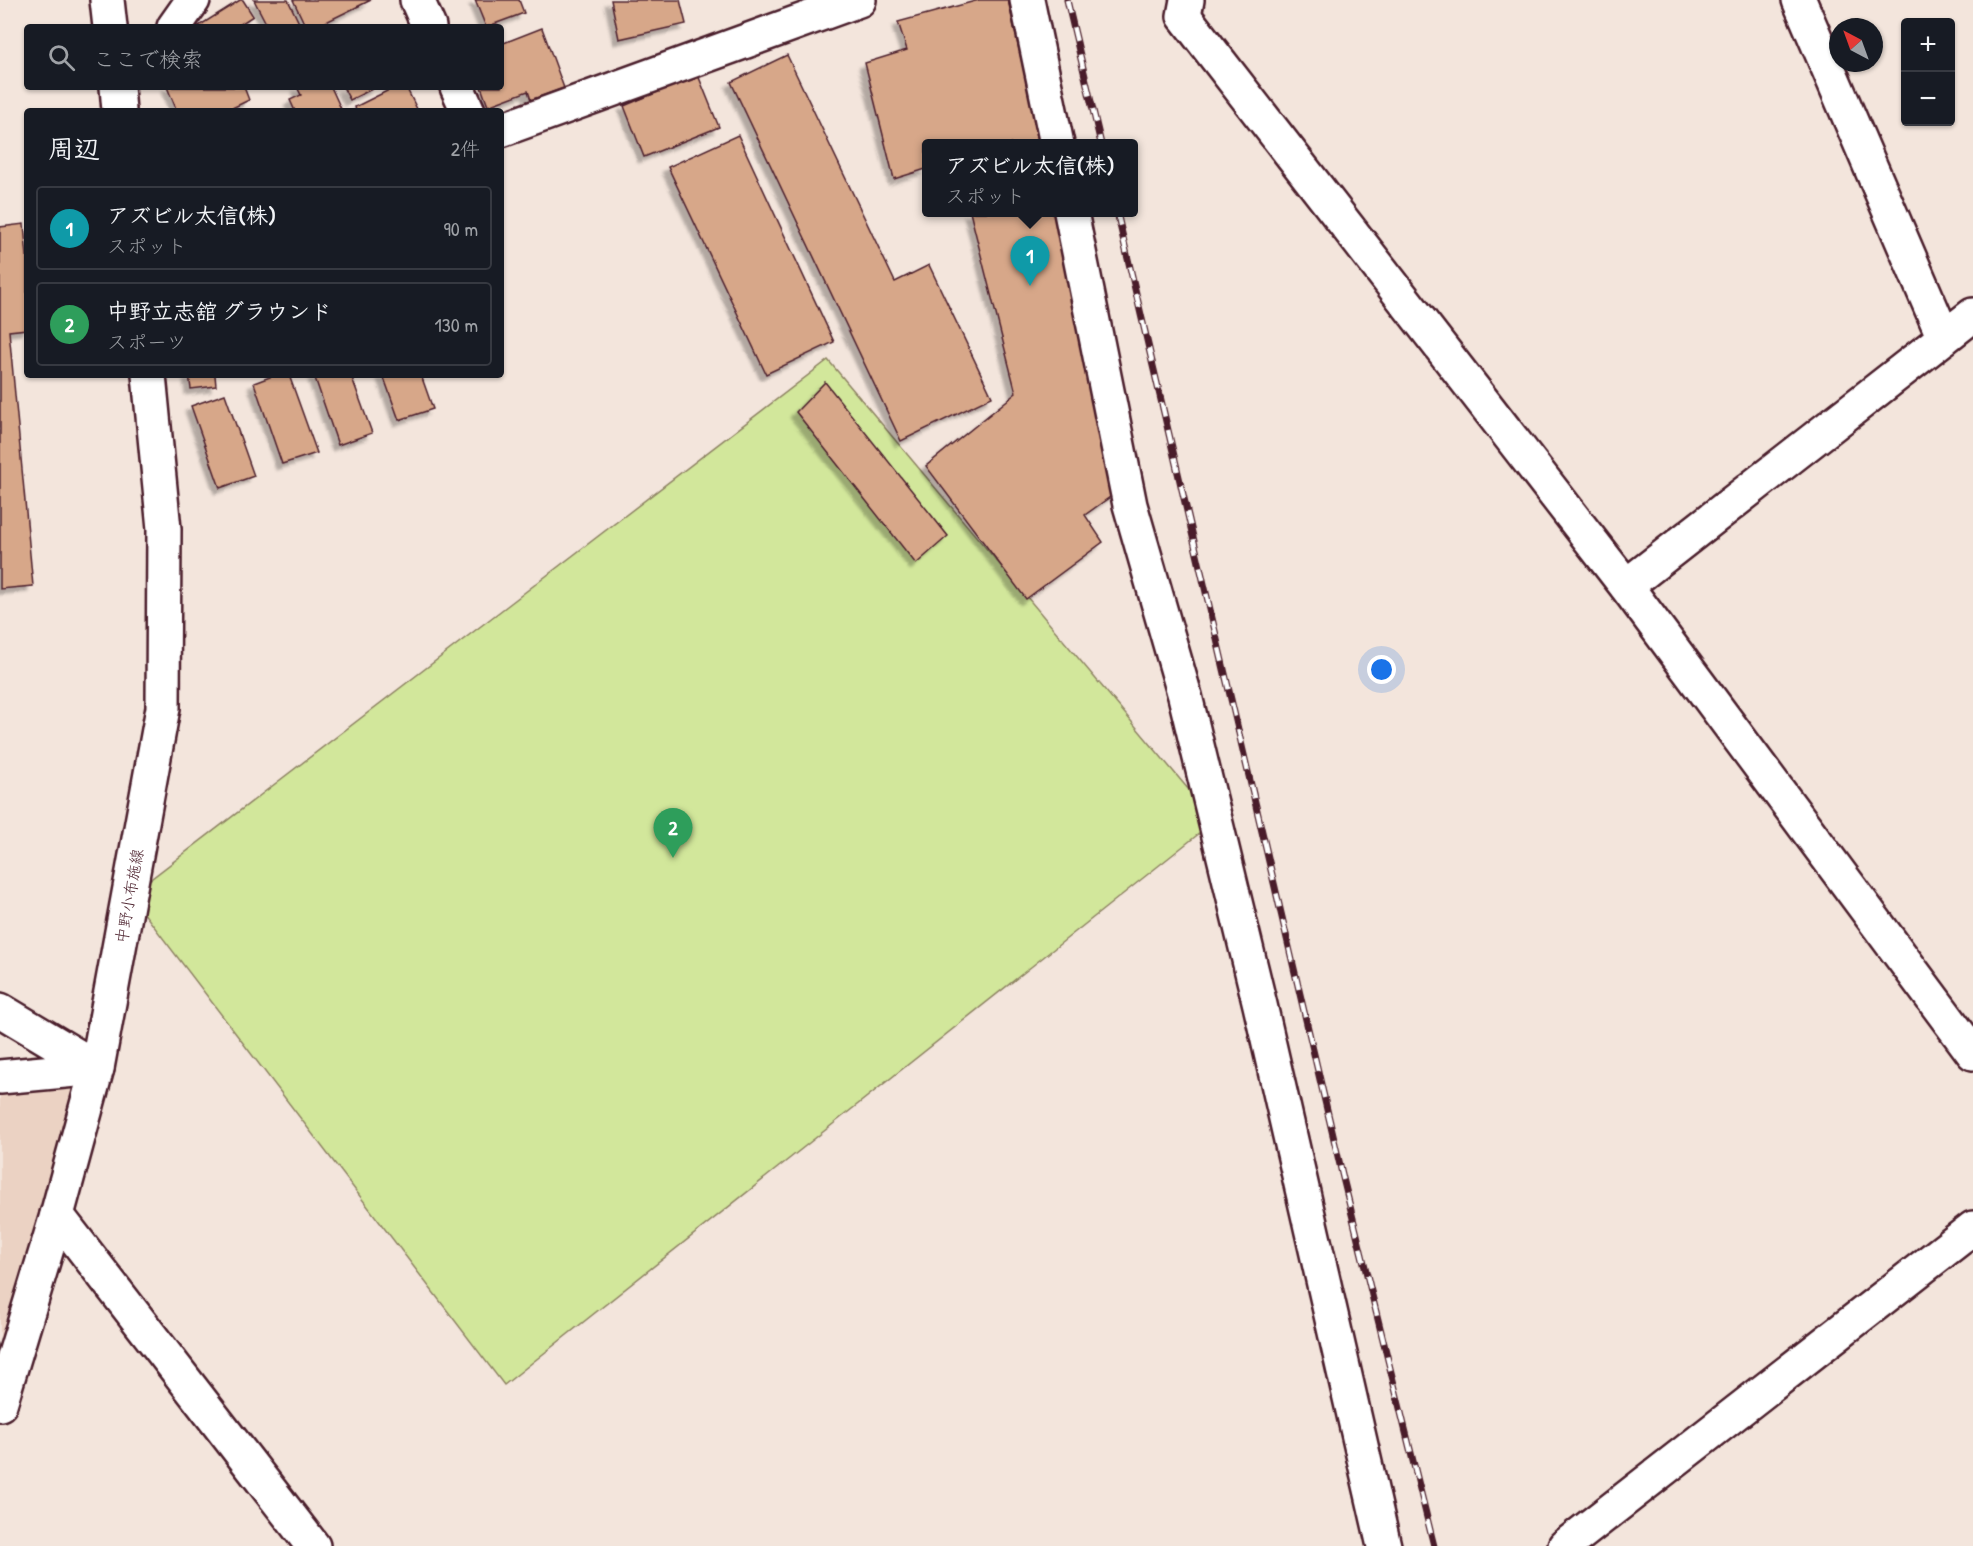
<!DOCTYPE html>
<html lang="ja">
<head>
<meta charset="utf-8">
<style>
  :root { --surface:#171b24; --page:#20242c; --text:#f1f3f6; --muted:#9ea1a6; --line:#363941; --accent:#d93025 }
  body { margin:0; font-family:"Patrick Hand","Klee One",sans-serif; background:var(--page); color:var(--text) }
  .controls { position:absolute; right:18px; top:18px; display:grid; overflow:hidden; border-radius:6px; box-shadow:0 2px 4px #0004 }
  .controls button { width:54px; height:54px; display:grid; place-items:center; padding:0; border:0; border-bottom:2px solid var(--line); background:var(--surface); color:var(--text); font:30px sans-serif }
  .compass { position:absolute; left:1829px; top:18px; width:54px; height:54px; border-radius:50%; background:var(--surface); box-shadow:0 2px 4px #0004; rotate:319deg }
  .you { position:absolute; left:1382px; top:670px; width:21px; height:21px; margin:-15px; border:4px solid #fff; border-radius:50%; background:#1a73e8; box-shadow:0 0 0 9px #1a73e833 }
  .badge { display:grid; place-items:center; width:39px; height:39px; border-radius:50%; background:var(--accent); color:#fff; font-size:20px; font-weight:700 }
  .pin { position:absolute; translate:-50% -50px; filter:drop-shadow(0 2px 3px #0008) }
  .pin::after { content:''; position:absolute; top:32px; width:21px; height:18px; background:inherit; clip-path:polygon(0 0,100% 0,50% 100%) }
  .popup { position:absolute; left:922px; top:139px; width:216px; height:78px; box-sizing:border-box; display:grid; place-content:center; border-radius:6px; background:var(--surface); filter:drop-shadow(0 2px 4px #0005); font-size:20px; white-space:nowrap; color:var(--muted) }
  .popup b { font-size:22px; color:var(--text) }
  .popup::after { content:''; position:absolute; left:50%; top:100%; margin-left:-12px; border:12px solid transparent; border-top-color:var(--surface) }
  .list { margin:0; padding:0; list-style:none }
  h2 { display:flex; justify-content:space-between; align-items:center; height:78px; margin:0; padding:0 24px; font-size:26px }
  h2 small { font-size:20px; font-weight:400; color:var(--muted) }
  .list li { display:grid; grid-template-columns:39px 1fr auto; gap:18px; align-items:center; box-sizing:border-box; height:84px; margin:0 12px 12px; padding:0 12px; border:2px solid var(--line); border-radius:6px }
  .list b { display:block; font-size:22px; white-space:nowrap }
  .list p { margin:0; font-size:20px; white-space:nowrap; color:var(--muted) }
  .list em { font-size:20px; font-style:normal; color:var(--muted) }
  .icon { flex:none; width:33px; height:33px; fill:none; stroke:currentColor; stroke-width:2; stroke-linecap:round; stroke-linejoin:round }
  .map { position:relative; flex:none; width:1973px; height:1546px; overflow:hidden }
  .search { position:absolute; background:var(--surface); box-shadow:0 2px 4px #0004; left:24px; top:24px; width:480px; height:66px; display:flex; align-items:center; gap:15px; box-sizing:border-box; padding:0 21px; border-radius:6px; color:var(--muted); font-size:22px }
  .panel { position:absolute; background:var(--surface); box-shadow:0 2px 4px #0004; left:24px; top:108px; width:480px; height:270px; border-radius:6px }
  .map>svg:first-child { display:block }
  .built { fill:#ebd2c3 }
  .green { fill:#d2e79b; stroke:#8e8363; stroke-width:1.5 }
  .building { fill:#d7a789; stroke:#4a1f2b; stroke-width:1.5; filter:url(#shadow) }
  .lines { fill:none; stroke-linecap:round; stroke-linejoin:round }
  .street-casing { stroke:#4a1f2b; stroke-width:38 }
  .secondary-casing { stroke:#4a1f2b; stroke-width:38 }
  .street { stroke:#fff; stroke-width:33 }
  .secondary { stroke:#fff; stroke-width:33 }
  .rail-casing { stroke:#4a1f2b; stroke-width:7 }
  .rail { stroke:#fff; stroke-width:4.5; stroke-dasharray:14; stroke-linecap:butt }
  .labels { text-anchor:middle; stroke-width:6; stroke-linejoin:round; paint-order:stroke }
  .street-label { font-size:16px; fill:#4a1f2b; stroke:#fff }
</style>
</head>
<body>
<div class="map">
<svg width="1973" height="1546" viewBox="0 0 1973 1546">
  <defs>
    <filter id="shadow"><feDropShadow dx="-5.5" dy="5.5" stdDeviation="1.5" flood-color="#0004"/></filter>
  </defs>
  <rect width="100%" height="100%" fill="#f3e5dc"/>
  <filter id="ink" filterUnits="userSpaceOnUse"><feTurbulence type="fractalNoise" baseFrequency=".0167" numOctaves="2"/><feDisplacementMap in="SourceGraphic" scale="12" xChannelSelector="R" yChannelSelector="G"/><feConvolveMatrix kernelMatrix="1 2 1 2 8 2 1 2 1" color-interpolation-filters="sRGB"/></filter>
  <g filter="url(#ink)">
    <path class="built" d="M97,1068L0,1404V1077Z"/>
    <path class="green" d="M828,360L1215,821L504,1385L130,895Z"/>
    <path class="building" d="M240,0H243L253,16L236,27H197Z
      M254,0H288L301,27H268Z
      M293,0H371L316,27H306Z
      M475,0H519L524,13L486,27Z
      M611,0H680L686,24L619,39Z
      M979,0H1008L1040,144H926V169L894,179L865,63L907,50L898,22Z
      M542,28L564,88L531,100L528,91L488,106L481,87H501V44Z
      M787,55L895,282L929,265L992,397L901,441L731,82Z
      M698,75L719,127L644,157L624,106Z
      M167,87H244L249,100L226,111H177Z
      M297,87H331L342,111H295L290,100L301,95Z
      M343,87H376L350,100Z
      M395,87H406L418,111H356L355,107Z
      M738,135L834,342L766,374L668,167Z
      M970,212H1055L1117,492L1085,515L1103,542L1026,599L926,466L1016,393Z
      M24,224L27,256V329L9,331L33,586L0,589V227Z
      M189,375H215L216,386L191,389Z
      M275,375H289L317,453L282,464L254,383Z
      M314,375H351L372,433L338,445Z
      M383,375H421L433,409L399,420Z
      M825,382L948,536L916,564L796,412Z
      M225,394L254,476L220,488L191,406Z"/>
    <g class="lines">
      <defs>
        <path id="street" d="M417,0L429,27
          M1027,0L1057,144
          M1187,0L1184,16L1626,586L1973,1053
          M1799,0L1944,338
          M174,27L193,0
          M457,87L468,111
          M501,130L859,0
          M1071,212L1130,505L1185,696L1260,1005L1384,1546
          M1626,586L1973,315
          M0,1010L97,1068
          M0,1077L97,1068
          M57,1215L313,1546"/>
        <path id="secondary" d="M107,0L110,27
          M117,87L119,111
          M0,1404L57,1215L97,1068L163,708L164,529L149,375
          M1565,1546L1973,1228"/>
      </defs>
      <use href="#street" class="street-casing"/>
      <use href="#secondary" class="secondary-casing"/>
      <use href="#street" class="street"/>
      <use href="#secondary" class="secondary"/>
      <defs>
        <path id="rail" d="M1067,0L1101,144
          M1117,212L1343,1178L1434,1546"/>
      </defs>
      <use href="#rail" class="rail-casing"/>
      <use href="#rail" class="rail"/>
    </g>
  </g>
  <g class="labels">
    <g class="street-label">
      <text transform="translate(129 896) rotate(-80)" y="6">中野小布施線</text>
    </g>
  </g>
</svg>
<div class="controls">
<button>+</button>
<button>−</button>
</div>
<svg class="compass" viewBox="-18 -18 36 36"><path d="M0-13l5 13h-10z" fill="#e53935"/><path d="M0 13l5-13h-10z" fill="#9ea1a6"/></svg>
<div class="you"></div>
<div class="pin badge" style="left:1030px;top:286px;background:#0f9aa8">1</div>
<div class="popup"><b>アズビル太信(株)</b>スポット</div>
<div class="pin badge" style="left:673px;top:858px;background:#2e9e5b">2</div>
<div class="search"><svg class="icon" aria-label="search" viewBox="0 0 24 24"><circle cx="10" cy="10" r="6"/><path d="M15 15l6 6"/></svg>ここで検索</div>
<section class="panel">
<h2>周辺<small>2件</small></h2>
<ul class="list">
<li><span class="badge" style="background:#0f9aa8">1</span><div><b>アズビル太信(株)</b><p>スポット</p></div><em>90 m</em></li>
<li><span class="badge" style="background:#2e9e5b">2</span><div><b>中野立志舘 グラウンド</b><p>スポーツ</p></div><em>130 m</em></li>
</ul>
</section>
</div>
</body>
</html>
